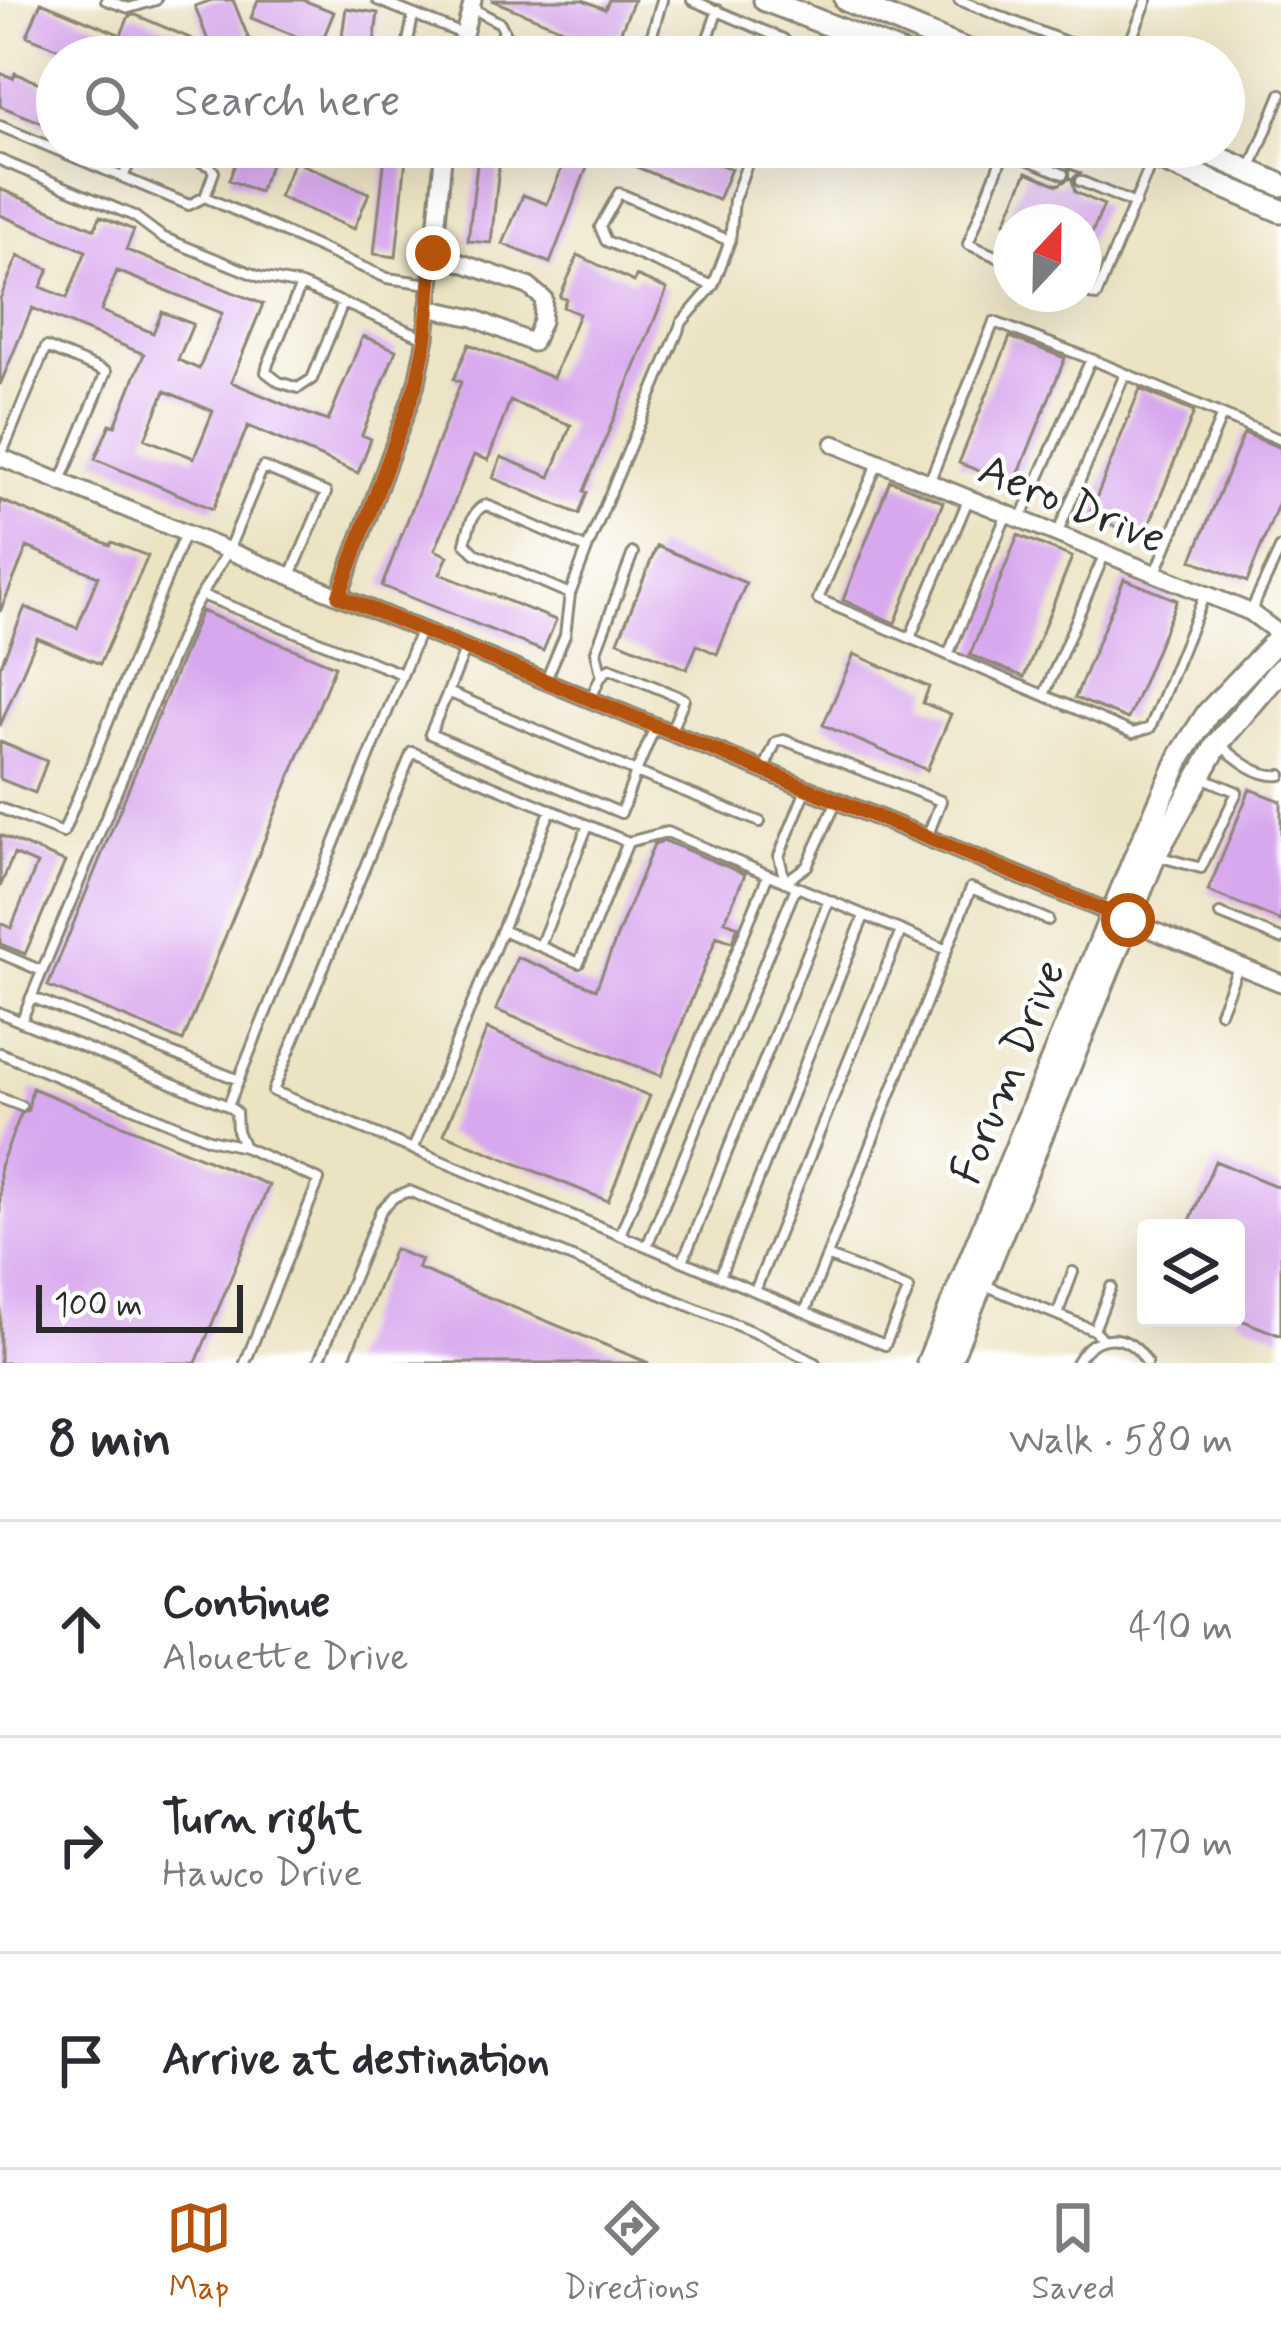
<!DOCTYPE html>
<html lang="en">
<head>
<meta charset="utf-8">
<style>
  :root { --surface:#fff; --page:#f7f7f7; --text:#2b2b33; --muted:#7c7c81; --line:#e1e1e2; --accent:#b45309 }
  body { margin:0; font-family:Mynerve,sans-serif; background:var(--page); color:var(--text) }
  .controls { position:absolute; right:36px; bottom:36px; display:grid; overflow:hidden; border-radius:12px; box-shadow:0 12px 48px #0002 }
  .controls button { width:108px; height:108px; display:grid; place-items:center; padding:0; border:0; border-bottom:3px solid var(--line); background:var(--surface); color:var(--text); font:60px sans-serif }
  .compass { position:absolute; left:993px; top:204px; width:108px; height:108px; border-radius:50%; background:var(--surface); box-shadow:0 12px 48px #0002; rotate:22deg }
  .scale { position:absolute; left:36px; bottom:30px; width:207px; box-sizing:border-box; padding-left:12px; border:6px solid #2b2b2b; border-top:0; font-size:33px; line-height:42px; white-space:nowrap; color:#2b2b2b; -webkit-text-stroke:9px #fff; paint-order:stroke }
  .stop { position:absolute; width:36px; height:36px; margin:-27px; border:9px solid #b45309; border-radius:50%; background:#fff }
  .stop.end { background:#b45309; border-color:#fff; box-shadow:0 3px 12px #0008 }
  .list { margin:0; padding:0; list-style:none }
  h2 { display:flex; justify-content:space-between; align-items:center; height:156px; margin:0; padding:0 48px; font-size:51px }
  h2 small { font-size:39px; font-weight:400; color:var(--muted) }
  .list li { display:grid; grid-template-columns:78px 1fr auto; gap:36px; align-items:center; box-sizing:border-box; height:216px; padding:0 48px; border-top:3px solid var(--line) }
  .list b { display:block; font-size:45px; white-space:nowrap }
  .list p { margin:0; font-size:39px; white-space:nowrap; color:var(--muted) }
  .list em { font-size:39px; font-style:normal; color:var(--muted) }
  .icon { flex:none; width:66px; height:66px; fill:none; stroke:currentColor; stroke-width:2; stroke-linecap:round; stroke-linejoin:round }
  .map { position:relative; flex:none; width:1281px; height:1363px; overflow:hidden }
  .search { position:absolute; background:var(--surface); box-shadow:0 12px 48px #0002; left:36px; right:36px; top:36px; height:132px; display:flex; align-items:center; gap:30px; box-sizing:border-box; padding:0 42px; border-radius:66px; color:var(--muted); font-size:45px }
  .sheet { height:804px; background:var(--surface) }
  nav { display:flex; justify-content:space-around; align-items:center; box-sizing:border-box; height:168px; border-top:3px solid var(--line); background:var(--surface); font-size:33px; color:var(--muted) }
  nav a { display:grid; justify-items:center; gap:6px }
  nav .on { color:var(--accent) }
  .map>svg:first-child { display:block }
  .building { fill:#d8a8ee; fill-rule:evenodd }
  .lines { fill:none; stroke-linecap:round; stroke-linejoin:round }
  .lane-casing { stroke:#8c8777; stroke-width:14 }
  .street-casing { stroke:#8c8777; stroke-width:21 }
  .secondary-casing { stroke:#8c8777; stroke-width:27 }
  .lane { stroke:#fff; stroke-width:8 }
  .street { stroke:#fff; stroke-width:15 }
  .secondary { stroke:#fff; stroke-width:21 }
  .route { stroke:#b45309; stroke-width:15 }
  .labels { text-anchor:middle; stroke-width:9; stroke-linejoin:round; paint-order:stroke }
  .street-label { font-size:45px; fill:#2b2b2b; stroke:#fff }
</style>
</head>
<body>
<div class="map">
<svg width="1281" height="1363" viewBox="0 0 1281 1363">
  <rect width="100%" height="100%" fill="#fff"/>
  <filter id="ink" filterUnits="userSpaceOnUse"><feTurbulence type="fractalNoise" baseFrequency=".00833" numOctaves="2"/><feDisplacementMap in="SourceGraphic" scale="24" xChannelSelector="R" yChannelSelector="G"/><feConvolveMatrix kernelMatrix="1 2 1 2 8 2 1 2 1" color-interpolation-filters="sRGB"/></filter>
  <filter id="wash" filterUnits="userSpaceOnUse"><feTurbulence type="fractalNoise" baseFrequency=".004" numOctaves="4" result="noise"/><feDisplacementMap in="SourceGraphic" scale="48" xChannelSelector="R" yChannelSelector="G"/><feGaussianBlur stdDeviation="2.7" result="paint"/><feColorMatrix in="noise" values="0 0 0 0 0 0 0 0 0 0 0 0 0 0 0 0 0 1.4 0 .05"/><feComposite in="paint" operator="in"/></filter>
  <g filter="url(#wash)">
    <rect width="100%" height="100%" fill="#ece3c3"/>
    <g id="blocks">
      <path class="building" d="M212,0H233L256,57H214L195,6Z
        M258,0H303L334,12L320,46L251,18Z
        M491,0H583L605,9L609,0H634L610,57H586L592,41Z
        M41,2L121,35L129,16L136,15L204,44L198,57H134L105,44L100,57H79L27,36Z
        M346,8L378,13L372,57H339Z
        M731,38L776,57H724Z
        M0,73L13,78L15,73L57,90V129L0,106Z
        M242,147H262L275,153L259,192L229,180Z
        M386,147H407L396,257L374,254Z
        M479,147H501L491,243L468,241Z
        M521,147H595L550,263L503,244L523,195L547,204L563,165Z
        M618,147H724L717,163L731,169L718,200L614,158Z
        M294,161L369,193L354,229L279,197Z
        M1068,168L1080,173L1072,179L1075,192L1104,205L1083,254V222H1005L1027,172L1058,185L1070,178Z
        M0,189L95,229L100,216L134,230L126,250L263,304L231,382L297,410L328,421L363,336L396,350L362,435L371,439L358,473L248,426L213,509L95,459L110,424L115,426L144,354L32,308L0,385V299L18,256L49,269L41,287L67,298L86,251L0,215ZM117,271L222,313L199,369L178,360L193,324L162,312L153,333L101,311ZM165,391L213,411L194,458L145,439Z
        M578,255L634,282L636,276L667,289L584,491L587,492L579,514L493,478L501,457L550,477L571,425L510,401L488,460L474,455L435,550L448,556L440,574L556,620L543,651L382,586L461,382L454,379L469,344L553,378L579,314L563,307L566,299L560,297Z
        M1010,337L1065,358L1014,485L959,463Z
        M1140,389L1194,412L1144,538L1089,516Z
        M1244,433L1281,448V497L1247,582L1192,560Z
        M890,480L943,502L895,623L843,600Z
        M0,500L110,545L112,542L148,556L100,664L37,638L0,726V667L25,607L77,628L98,576L27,547L0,612Z
        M1018,535L1072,557L1024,677L970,655Z
        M657,546L746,583L717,654L697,645L687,669L618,641Z
        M1124,579L1177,600L1128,719L1075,698Z
        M201,611L335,666L183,1041L48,986Z
        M854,654L929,687L923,703L951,714L927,770L823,725Z
        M0,742L47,761L35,793L0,779Z
        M1250,789L1281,801V921L1208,891Z
        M0,835L65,862L25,954L0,944V923L11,928L37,864L14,854L0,887Z
        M665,841L745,874L725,921L738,926L732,942L717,936L661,1076L496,1010L517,957L596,989L654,844Z
        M487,1029L650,1096L608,1201L444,1134Z
        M32,1088L269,1185L196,1363H0V1166L21,1114L28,1110Z
        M1215,1161L1281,1188V1336L1236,1318V1228H1187Z
        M394,1249L421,1260L417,1268L649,1363H348Z"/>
    </g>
  </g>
  <g filter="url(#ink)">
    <use href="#blocks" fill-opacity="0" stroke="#8c8777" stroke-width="3"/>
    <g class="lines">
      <defs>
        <path id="lane" d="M106,0L129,8L156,0
          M377,0L463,34
          M662,0L651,38L661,51L676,57
          M692,0L783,39L791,48L787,57
          M959,0L1104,57
          M472,8L500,23L504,31L492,57
          M405,57L413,16
          M701,57L718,10
          M1124,57L1147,0
          M0,126L189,205L205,197L387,278L429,284
          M167,147L210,166L214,172L205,197
          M1006,147L968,244L1011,263
          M1005,150L1063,174
          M0,160L134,216L162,237L260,277L301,285L423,337
          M1250,170L1281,94
          M123,177L137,147
          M1080,181L1135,204
          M301,285L268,364L266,372L279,382L298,388L312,379L343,303
          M713,286L606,241L600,227L619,193L730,241
          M1083,291L1096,296L1152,161
          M0,458L46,347L106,372L61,481
          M878,463L818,599L910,638
          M930,480L994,322L1091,359
          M968,500L910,638L948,655L1007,514
          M1021,519L1091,359L1281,440
          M1058,532L1125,374
          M1156,572L1222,415
          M570,594L475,553L465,543C469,530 471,510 486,505L587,549
          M202,595L402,674
          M1251,611L1281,547
          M948,655L1133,733L1150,728L1205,594
          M601,674L596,651L633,553
          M546,680L565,635L570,594L587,549L682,322L713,286L730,241L734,200L753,147
          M448,692L430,734L621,813L636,772L448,692L465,650
          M1044,695L1105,553
          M590,700L601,676L610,668L684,699L671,731
          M655,727L636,772L760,822
          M1219,744C1236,758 1258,778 1281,775
          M764,769L776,742L784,740L941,801L928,835
          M0,808L63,833L185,533
          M551,809L502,930L579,963L628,842
          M1157,856L1201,868L1237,792L1204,778
          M786,881L807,866L837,801
          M785,882L779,856L806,790
          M1220,914L1281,939
          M540,946L588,825
          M947,950L667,832L628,842L412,752L273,1091L805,1312L971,888L1048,920
          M0,953L42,971
          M31,997L239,1080
          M1220,1012L1238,967
          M0,1013L228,1106L420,631
          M21,1022L192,610L228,551L263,467L326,493L291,575
          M0,1053L209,1139L244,1147
          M0,1098L21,1106
          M228,1106L236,1112L237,1131L244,1147L319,1180L245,1363
          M413,1149L502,930
          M620,1235L768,875
          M647,1246L796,887
          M683,1261L829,900
          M720,1276L864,916
          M982,1284L1094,1330L1102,1339
          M755,1291L901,931
          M805,1312L885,1345L909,1289L827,1256
          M1057,1315L1073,1272
          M1094,1330L1111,1287
          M318,1363L381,1210L394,1197L409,1191L763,1336L815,1363
          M1076,1363C1093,1331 1129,1330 1147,1363"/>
        <path id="street" d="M458,57L473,0
          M428,308L474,318L533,343L542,321L544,299L528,286L433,253
          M834,444L1250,612L1281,635
          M0,457L1281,983
          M339,596L417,382L426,338L444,147"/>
        <path id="secondary" d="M765,0L910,57
          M846,0L982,57
          M1131,147L1281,211
          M1194,147L1281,185
          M928,1363L1134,860L1181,755L1208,713L1281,636
          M949,1363L1155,855L1218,743L1281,669"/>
      </defs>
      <use href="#lane" class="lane-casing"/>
      <use href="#street" class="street-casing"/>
      <use href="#secondary" class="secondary-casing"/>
      <use href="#lane" class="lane"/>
      <use href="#street" class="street"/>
      <use href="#secondary" class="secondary"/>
    </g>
  </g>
  <g class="lines" filter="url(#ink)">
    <path class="route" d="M433,253L426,338L417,382L339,596L1128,920"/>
  </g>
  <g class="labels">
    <g class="street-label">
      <text transform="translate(1073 502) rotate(22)" y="16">Aero Drive</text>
      <text transform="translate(1006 1071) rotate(-68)" y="16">Forum Drive</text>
    </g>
  </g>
</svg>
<div class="controls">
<button><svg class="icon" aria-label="layers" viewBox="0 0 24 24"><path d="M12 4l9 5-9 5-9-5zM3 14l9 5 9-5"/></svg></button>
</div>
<svg class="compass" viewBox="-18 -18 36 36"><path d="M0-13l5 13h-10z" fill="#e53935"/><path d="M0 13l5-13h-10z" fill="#7c7c81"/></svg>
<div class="scale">100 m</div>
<div class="stop" style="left:1128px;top:920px"></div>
<div class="stop end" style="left:433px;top:253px"></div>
<div class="search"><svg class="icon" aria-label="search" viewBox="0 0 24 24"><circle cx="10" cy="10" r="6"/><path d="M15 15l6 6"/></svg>Search here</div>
</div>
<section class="sheet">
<h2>8 min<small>Walk · 580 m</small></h2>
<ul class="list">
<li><svg class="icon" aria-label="ahead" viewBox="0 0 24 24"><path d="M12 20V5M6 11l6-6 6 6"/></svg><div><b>Continue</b><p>Alouette Drive</p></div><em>410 m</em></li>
<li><svg class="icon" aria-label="right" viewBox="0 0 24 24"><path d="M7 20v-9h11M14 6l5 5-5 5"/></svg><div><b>Turn right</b><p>Hawco Drive</p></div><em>170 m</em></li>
<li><svg class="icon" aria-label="arrive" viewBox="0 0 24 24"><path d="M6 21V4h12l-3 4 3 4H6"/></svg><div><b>Arrive at destination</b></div></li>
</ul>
</section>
<nav>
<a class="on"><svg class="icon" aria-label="map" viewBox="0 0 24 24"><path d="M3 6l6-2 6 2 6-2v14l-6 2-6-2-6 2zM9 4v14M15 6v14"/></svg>Map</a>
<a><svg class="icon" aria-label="directions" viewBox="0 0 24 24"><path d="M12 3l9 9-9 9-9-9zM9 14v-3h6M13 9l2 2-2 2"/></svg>Directions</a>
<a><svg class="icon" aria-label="saved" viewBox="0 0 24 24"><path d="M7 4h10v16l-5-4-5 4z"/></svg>Saved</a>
</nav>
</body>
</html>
